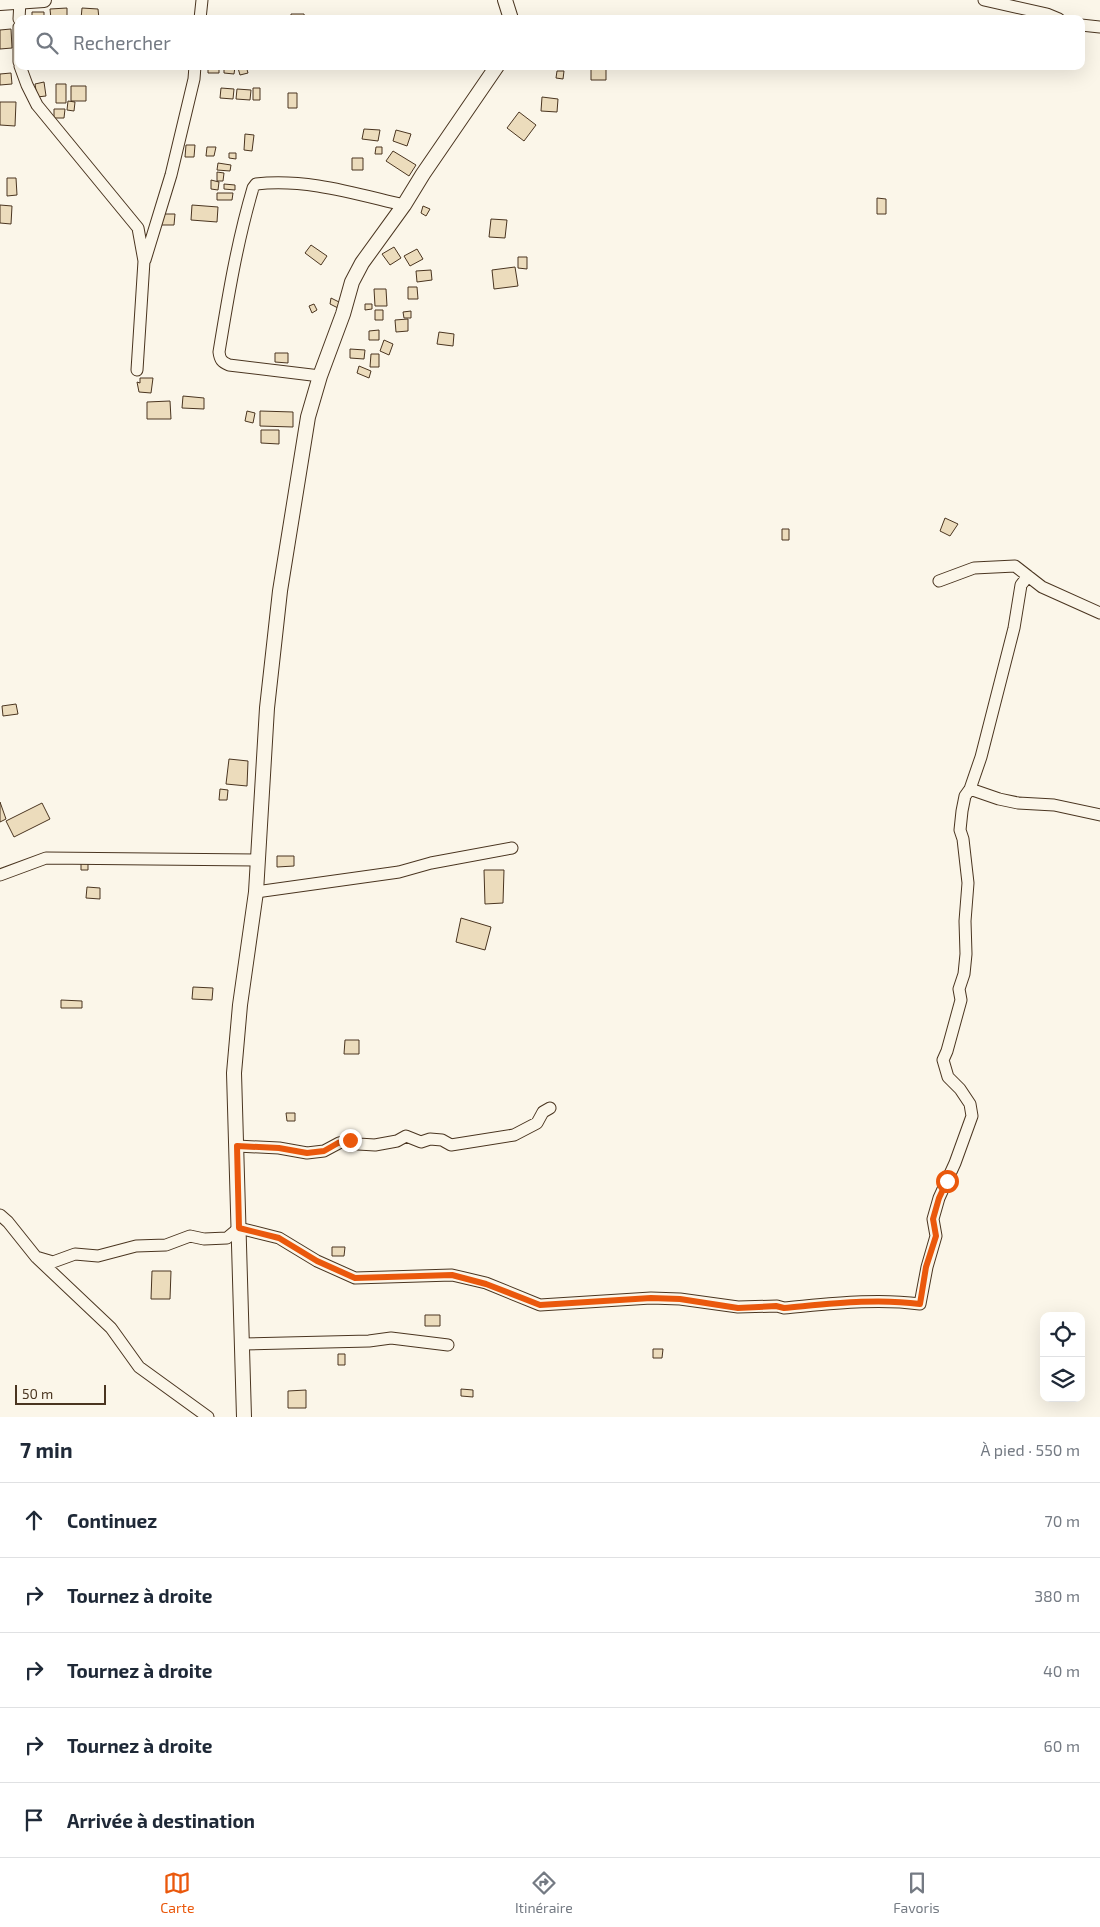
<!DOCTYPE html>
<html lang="fr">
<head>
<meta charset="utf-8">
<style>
  :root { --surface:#fff; --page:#f2f2f3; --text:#1f2937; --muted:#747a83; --line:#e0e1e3; --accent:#ea580c }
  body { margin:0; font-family:"Exo 2",sans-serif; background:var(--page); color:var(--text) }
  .controls { position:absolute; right:15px; bottom:15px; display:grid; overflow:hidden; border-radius:10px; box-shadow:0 5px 20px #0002 }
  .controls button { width:45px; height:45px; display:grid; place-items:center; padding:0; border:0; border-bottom:1px solid var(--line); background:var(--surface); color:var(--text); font:25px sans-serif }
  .scale { position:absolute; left:15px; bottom:12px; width:91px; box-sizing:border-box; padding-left:5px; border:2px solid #4a3520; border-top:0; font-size:14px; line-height:18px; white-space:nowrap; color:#4a3520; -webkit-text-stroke:4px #fbf6e9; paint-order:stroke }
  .stop { position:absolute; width:15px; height:15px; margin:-11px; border:4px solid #ea580c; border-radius:50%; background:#fff }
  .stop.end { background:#ea580c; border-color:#fff; box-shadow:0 1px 5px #0008 }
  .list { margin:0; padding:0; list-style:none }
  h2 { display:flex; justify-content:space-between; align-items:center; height:65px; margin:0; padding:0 20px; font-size:21px }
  h2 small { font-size:16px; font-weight:400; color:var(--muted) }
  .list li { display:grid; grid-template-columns:32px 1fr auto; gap:15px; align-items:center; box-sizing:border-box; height:75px; padding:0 20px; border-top:1px solid var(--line) }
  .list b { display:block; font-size:19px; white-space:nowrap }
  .list em { font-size:16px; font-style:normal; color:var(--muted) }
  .icon { flex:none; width:28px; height:28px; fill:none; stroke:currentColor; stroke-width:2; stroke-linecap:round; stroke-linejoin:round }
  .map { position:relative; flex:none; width:1100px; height:1417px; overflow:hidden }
  .search { position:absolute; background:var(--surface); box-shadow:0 5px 20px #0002; left:15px; right:15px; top:15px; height:55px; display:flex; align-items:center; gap:12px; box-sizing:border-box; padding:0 18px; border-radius:10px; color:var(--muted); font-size:19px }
  .sheet { height:440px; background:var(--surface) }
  nav { display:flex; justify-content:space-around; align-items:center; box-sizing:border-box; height:70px; border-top:1px solid var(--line); background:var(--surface); font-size:14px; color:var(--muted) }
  nav a { display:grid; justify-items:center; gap:2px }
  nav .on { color:var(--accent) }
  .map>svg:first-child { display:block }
  .building { fill:#ecdcbc; stroke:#4a3520 }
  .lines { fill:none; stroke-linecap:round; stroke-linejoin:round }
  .minor-casing { stroke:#4a3520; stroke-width:13 }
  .tertiary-casing { stroke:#4a3520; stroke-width:16 }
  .minor { stroke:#fbf6e9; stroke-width:11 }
  .tertiary { stroke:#fbf6e9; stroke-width:14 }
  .route { stroke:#ea580c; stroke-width:6 }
</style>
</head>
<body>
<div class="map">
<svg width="1100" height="1417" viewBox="0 0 1100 1417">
  <rect width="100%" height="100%" fill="#fbf6e9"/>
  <path class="building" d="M67,8V19H51L50,9Z
    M82,8L98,9L99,19H81Z
    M32,12H44V19H32Z
    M291,14H304L305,19H291Z
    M11,29L12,48L0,49V30Z
    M208,66H219V73H208Z
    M224,66L235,67L234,74L224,73Z
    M246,66L248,73L240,75L238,68Z
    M591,66H606V80H591Z
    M557,71H564L563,79L556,78Z
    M11,73L12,84L0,85V74Z
    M44,82L46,96L37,97L35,84Z
    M56,84H66V103H56Z
    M71,86H86V101H71Z
    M221,88L234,89L233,99L220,98Z
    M253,88H260V100H253Z
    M237,89L251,90L250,100L236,99Z
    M288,93H297V108H288Z
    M542,97L558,99L557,112L541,111Z
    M68,101L75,102L74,111L67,110Z
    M0,102H16L15,126L0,125Z
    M54,109H65L64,118H54Z
    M519,112L536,125L524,141L507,128Z
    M364,129L380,130L378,141L362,139Z
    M396,130L411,134L407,146L393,141Z
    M245,134L254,135L252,151L244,150Z
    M186,145H195L194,157H185Z
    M207,147H216L214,156H206Z
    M376,147H382V154H375Z
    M393,151L416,165L409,176L386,161Z
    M229,153H236V159L229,158Z
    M352,158H363V170H352Z
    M218,163L231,165L230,171L217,170Z
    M217,172L224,173L223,181H217Z
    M7,178H16L17,195L7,196Z
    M211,180L219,182L218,190L211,189Z
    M224,184L235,185V190L224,189Z
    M217,193H233L232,200H217Z
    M877,198L886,199V214H877Z
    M0,205L12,206L11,224L0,223Z
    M192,205L218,207L217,222L191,220Z
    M423,206L430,209L426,216L421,213Z
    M160,214H175L174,225H160Z
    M491,219L507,220L505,238L489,237Z
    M311,245L327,256L321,265L305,253Z
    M394,247L401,258L390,265L382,254Z
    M417,249L423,259L410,266L404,256Z
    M518,257H527V269L518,268Z
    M515,267L518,286L494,289L492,270Z
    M431,270L432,280L417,282L416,271Z
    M408,287H417L418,299H408Z
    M374,289H386L387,306H375Z
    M331,298L339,302L338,308L330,304Z
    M314,304L317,310L312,313L309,306Z
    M365,304H372V309L365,310Z
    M375,310H383V320H375Z
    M411,311V318H404L403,312Z
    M408,319V331L396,332L395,320Z
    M379,330V340H369V331Z
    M439,332L454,334L453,346L437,344Z
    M384,340L393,344L389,355L380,351Z
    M350,349L365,350L364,359L350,358Z
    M275,353H288V363L275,362Z
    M371,354H379V367H370Z
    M359,366L371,371L369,378L357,373Z
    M140,378H153L151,393L139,392L137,382L140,383Z
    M183,396L204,398V409L182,408Z
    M170,401L171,419H147V402Z
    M247,411L255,413L253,423L245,421Z
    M260,411L293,412V427L260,426Z
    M261,430H279V444L261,443Z
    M945,518L958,524L950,536L940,531Z
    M782,529H789V540H782Z
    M16,704L18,714L3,716L2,706Z
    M229,759L248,761L247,786L226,784Z
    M220,789L228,790L227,800H219Z
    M0,802L6,819L0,822Z
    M42,803L50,819L14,837L6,821Z
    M277,856H294V866L277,867Z
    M81,863H88V870H81Z
    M484,870H504L503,903L485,904Z
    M87,887L100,888V899L86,898Z
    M461,918L491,927L485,950L456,942Z
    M193,987L213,988L212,1000L192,999Z
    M61,1000L82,1001V1008H61Z
    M345,1040H359V1054H344Z
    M286,1113H295V1121H287Z
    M332,1247H345L344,1256H332Z
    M152,1271H171L170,1299H151Z
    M425,1315H440V1326H425Z
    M653,1349H663L662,1358H653Z
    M338,1354H345V1365H338Z
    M461,1389L473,1390V1397L461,1396Z
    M306,1390V1408H288V1391Z"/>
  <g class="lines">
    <defs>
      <path id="minor" d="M984,0L1047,14L1059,19
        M19,19L20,1
        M200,19L202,0
        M1081,25L1100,27
        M19,27V62
        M20,66L27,85L37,105L138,228L144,261L137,370
        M145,260L171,175L194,79L195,66
        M320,376L229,365C222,362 220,360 219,352C228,297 237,242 253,188L256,184C306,178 356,194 404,205
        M939,581L974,568L1015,566L1042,587L1100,613
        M970,789L999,799L1018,803L1054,805L1100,815
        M0,875L46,858L257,860
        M256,892L399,872L431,863L512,848
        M237,1146L279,1148L307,1153L324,1151L339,1143L350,1140L358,1144L375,1145L397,1141L406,1136L421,1142L430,1139L442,1140L451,1145L514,1135L537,1123L543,1112L550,1108
        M0,1215L8,1222L36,1257L111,1328L139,1367L208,1417
        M36,1257L53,1262L75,1254L98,1256L136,1246L166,1245L190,1236L204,1239L227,1238L239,1228L279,1238L317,1261L355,1278L452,1275L486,1283L540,1305L651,1298L680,1299L738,1307L777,1306L784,1308C829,1304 875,1298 920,1304L927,1267L936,1236L933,1219L939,1198L955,1163L972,1116L970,1104L960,1089L948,1077L943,1060L947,1051L961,1000L959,989L964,974L966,954L965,921L968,883L963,839L960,830L962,811L965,796L970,789L981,757L1014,628L1021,585L1028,576
        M241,1344L369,1341L391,1338L448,1345"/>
      <path id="tertiary" d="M505,0L511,19
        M0,3L44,0
        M244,1417L234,1073L240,1005L256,892L267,708L280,591L308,417L320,376L343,314L352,282L362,263L404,205L423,174L497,66"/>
    </defs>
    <use href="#minor" class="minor-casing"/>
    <use href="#tertiary" class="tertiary-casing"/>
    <use href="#minor" class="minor"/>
    <use href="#tertiary" class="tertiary"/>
  </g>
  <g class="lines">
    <path class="route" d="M350,1140L338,1143L324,1151L307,1153L279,1148L237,1146L239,1228L279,1238L317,1261L355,1278L452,1275L486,1284L540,1305L651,1298L680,1299L738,1308L776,1306L784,1308C829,1304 875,1298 920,1304L926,1267L936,1236L933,1219L939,1198L947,1181"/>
  </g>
</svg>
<div class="controls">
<button><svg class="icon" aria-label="locate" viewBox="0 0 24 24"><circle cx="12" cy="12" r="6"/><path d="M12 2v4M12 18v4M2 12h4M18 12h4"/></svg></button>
<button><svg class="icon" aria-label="layers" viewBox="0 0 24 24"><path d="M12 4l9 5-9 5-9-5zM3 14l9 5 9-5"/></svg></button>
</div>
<div class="scale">50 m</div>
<div class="stop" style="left:947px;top:1181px"></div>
<div class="stop end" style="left:350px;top:1140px"></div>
<div class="search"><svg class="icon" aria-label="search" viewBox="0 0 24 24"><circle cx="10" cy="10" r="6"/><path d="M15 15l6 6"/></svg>Rechercher</div>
</div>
<section class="sheet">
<h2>7 min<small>À pied · 550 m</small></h2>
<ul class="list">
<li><svg class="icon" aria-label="ahead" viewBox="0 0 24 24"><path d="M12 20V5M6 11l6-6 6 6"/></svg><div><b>Continuez</b></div><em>70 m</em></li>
<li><svg class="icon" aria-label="right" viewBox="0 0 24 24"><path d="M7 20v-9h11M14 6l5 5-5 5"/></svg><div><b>Tournez à droite</b></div><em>380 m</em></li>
<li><svg class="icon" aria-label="right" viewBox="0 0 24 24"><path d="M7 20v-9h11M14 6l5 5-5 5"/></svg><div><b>Tournez à droite</b></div><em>40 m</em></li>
<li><svg class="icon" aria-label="right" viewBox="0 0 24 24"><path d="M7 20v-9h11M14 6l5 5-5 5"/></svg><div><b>Tournez à droite</b></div><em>60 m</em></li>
<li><svg class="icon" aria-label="arrive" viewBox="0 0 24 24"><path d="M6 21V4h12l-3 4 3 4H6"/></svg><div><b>Arrivée à destination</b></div></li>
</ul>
</section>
<nav>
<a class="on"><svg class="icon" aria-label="map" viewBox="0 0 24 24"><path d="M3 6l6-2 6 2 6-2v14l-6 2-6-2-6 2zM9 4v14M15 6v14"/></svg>Carte</a>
<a><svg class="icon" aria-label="directions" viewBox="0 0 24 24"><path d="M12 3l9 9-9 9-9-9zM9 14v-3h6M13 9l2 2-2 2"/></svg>Itinéraire</a>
<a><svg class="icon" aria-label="saved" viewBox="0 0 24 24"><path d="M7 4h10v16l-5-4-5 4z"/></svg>Favoris</a>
</nav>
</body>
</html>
